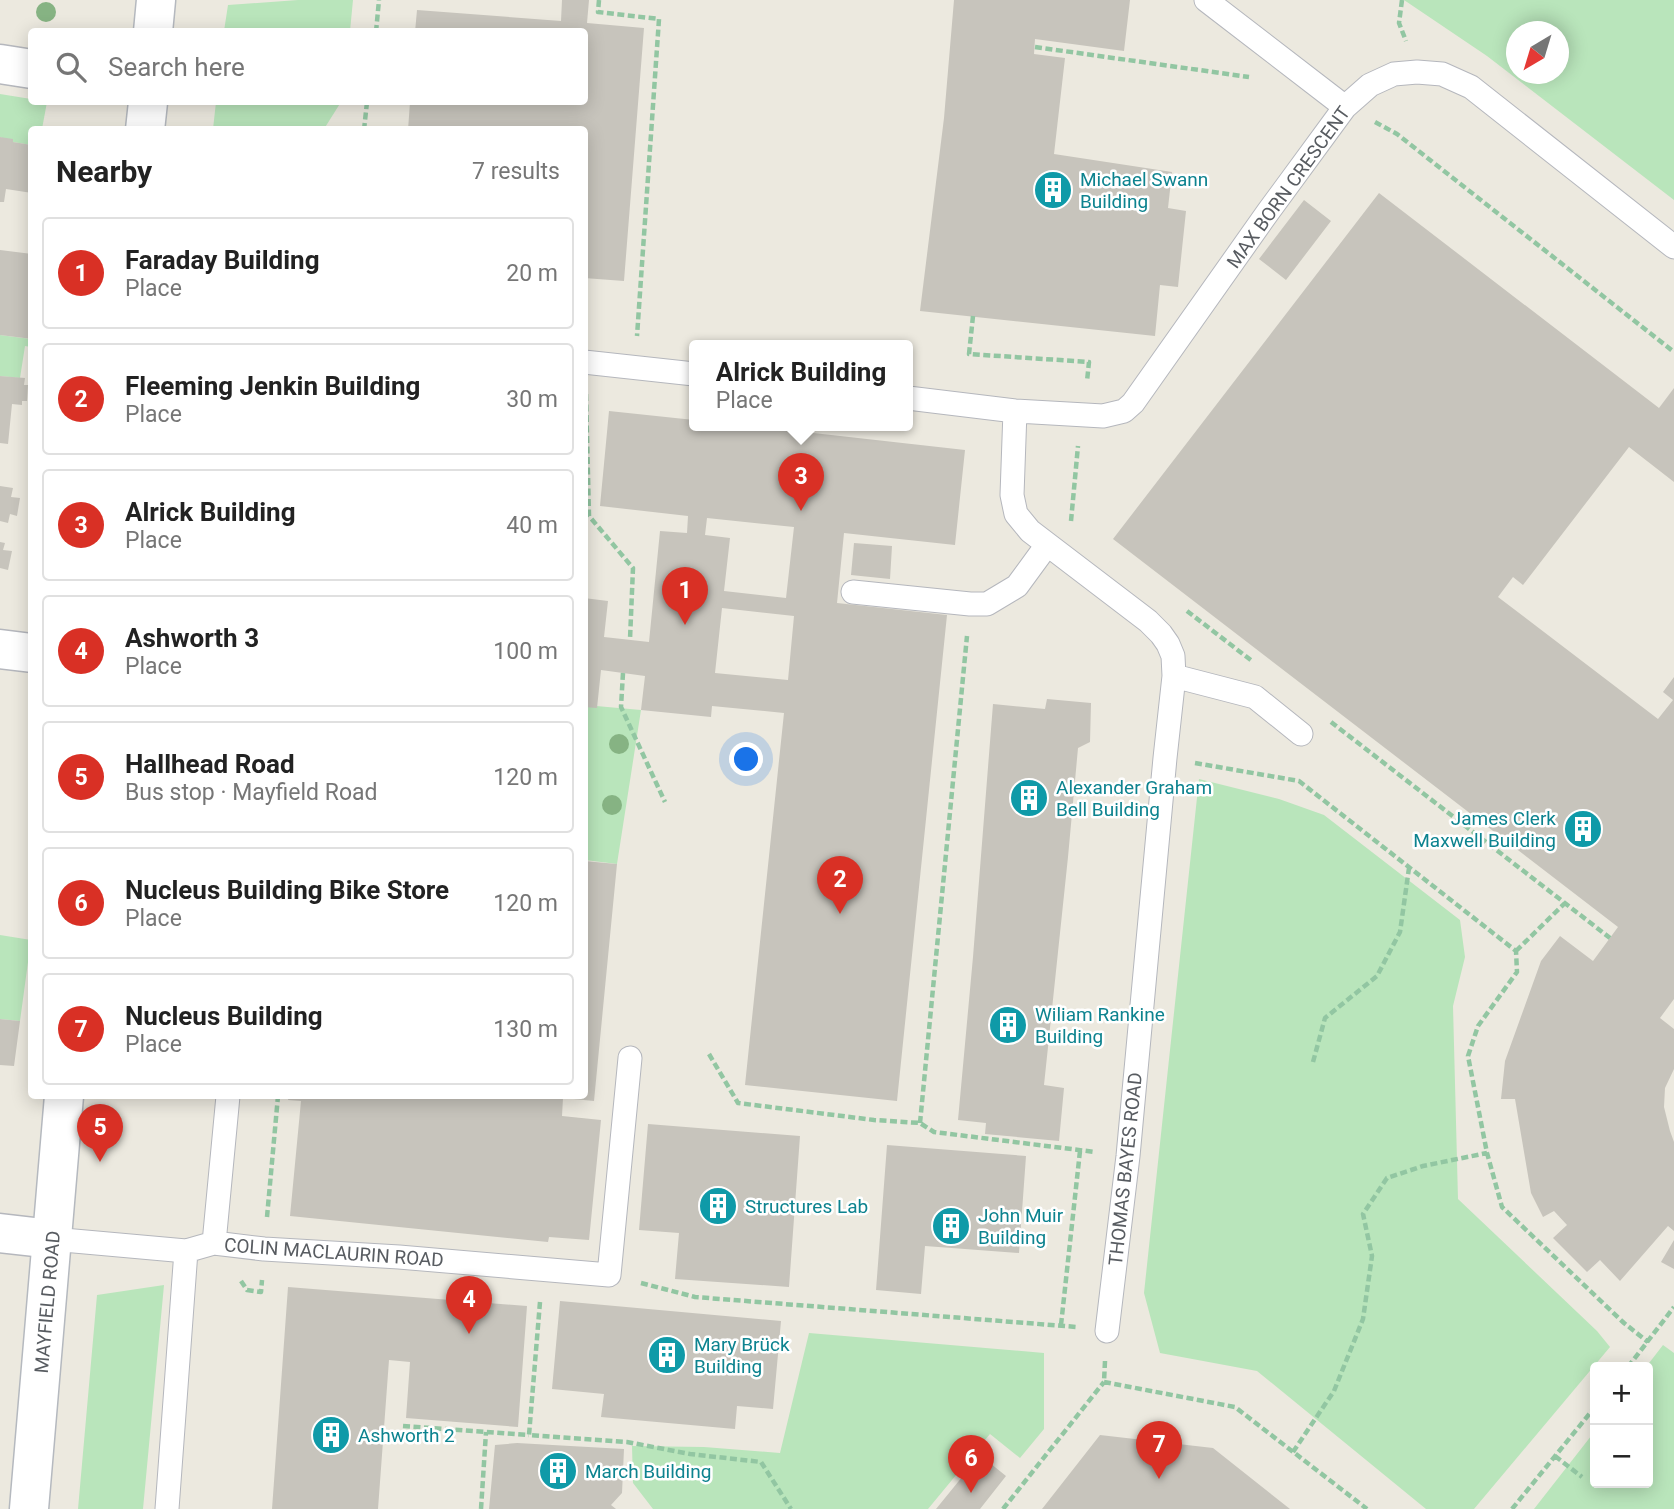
<!DOCTYPE html>
<html lang="en">
<head>
<meta charset="utf-8">
<style>
  :root { --surface:#fff; --page:#f2f2f2; --text:#222; --muted:#767676; --line:#e0e0e0; --accent:#d93025 }
  body { margin:0; font-family:Roboto,sans-serif; background:var(--page); color:var(--text) }
  .controls { position:absolute; right:21px; bottom:21px; display:grid; overflow:hidden; border-radius:7px; box-shadow:0 4px 18px #0003 }
  .controls button { width:63px; height:63px; display:grid; place-items:center; padding:0; border:0; border-bottom:2px solid var(--line); background:var(--surface); color:var(--text); font:35px sans-serif }
  .compass { position:absolute; left:1506px; top:21px; width:63px; height:63px; border-radius:50%; background:var(--surface); box-shadow:0 4px 18px #0003; rotate:218deg }
  .you { position:absolute; left:747px; top:760px; width:24px; height:24px; margin:-18px; border:5px solid #fff; border-radius:50%; background:#1a73e8; box-shadow:0 0 0 10px #1a73e833 }
  .badge { display:grid; place-items:center; width:46px; height:46px; border-radius:50%; background:var(--accent); color:#fff; font-size:23px; font-weight:700 }
  .pin { position:absolute; translate:-50% -58px; filter:drop-shadow(0 2px 4px #0008) }
  .pin::after { content:''; position:absolute; top:37px; width:24px; height:21px; background:inherit; clip-path:polygon(0 0,100% 0,50% 100%) }
  .popup { position:absolute; left:689px; top:340px; width:224px; height:91px; box-sizing:border-box; display:grid; place-content:center; border-radius:7px; background:var(--surface); filter:drop-shadow(0 2px 5px #0005); font-size:23px; white-space:nowrap; color:var(--muted) }
  .popup b { font-size:26px; color:var(--text) }
  .popup::after { content:''; position:absolute; left:50%; top:100%; margin-left:-14px; border:14px solid transparent; border-top-color:var(--surface) }
  .list { margin:0; padding:0; list-style:none }
  h2 { display:flex; justify-content:space-between; align-items:center; height:91px; margin:0; padding:0 28px; font-size:30px }
  h2 small { font-size:23px; font-weight:400; color:var(--muted) }
  .list li { display:grid; grid-template-columns:46px 1fr auto; gap:21px; align-items:center; box-sizing:border-box; height:112px; margin:0 14px 14px; padding:0 14px; border:2px solid var(--line); border-radius:7px }
  .list b { display:block; font-size:26px; white-space:nowrap }
  .list p { margin:0; font-size:23px; white-space:nowrap; color:var(--muted) }
  .list em { font-size:23px; font-style:normal; color:var(--muted) }
  .icon { flex:none; width:38px; height:38px; fill:none; stroke:currentColor; stroke-width:2; stroke-linecap:round; stroke-linejoin:round }
  .map { position:relative; flex:none; width:1674px; height:1509px; overflow:hidden }
  .search { position:absolute; background:var(--surface); box-shadow:0 4px 18px #0003; left:28px; top:28px; width:560px; height:77px; display:flex; align-items:center; gap:18px; box-sizing:border-box; padding:0 24px; border-radius:7px; color:var(--muted); font-size:26px }
  .panel { position:absolute; background:var(--surface); box-shadow:0 4px 18px #0003; left:28px; top:126px; width:560px; height:973px; border-radius:7px }
  .map>svg:first-child { display:block }
  .green { fill:#b9e5bb; fill-rule:evenodd }
  .building { fill:#c7c4bc; fill-rule:evenodd }
  .lines { fill:none; stroke-linecap:round; stroke-linejoin:round }
  .lane-casing { stroke:#b5b7bd; stroke-width:25 }
  .street-casing { stroke:#b5b7bd; stroke-width:41 }
  .secondary-casing { stroke:#b5b9bf; stroke-width:41 }
  .path { stroke:#92c6a2; stroke-width:4.5; stroke-dasharray:7 3.5; stroke-linecap:butt }
  .lane { stroke:#fff; stroke-width:23 }
  .street { stroke:#fff; stroke-width:38 }
  .secondary { stroke:#fff; stroke-width:38 }
  .tree { fill:#86b383 }
  .labels { text-anchor:middle; stroke-width:5; stroke-linejoin:round; paint-order:stroke }
  .culture-label { font-size:19px; fill:#0d838f; stroke:#fff; text-anchor:start }
  .street-label { font-size:19px; fill:#585c61; stroke:#fff }
</style>
</head>
<body>
<div class="map">
<svg width="1674" height="1509" viewBox="0 0 1674 1509">
  <rect width="100%" height="100%" fill="#ece9df"/>
  <path class="green" d="M298,0H353L350,31H224L228,5Z
    M1404,0H1674V200L1487,56ZM1516,32H1558V74H1516Z
    M0,94L31,99L32,102H47L42,129L32,130L31,145L13,142L0,137Z
    M216,102H341L324,129H213Z
    M0,335L31,339V347L25,346L20,378L0,376Z
    M585,705L641,710L617,864L585,860Z
    M1199,779L1279,799L1324,815L1460,920L1465,957L1453,1006L1458,1199L1597,1331L1610,1347L1474,1509H1426L1257,1371L1160,1353L1144,1293Z
    M0,935L31,940L20,1021L0,1019Z
    M164,1285L143,1509H78L97,1295Z
    M809,1333L1044,1353V1429L1020,1458L990,1434L928,1509H653L633,1483L632,1446L704,1447L780,1453Z
    M1663,1345L1674,1353V1509H1534L1595,1431V1483H1648V1367H1646Z"/>
  <path class="building" d="M562,0H589L587,23L644,28L624,281L584,278V130H408L410,102H584V32H415L417,10L561,21Z
    M954,0H1130L1124,51L1035,39L1034,54L1065,58L1054,154L1172,172L1168,208L1186,211L1178,287L1160,285L1155,336L920,311L944,118Z
    M0,137L13,139V142L32,145V193L6,189L4,202H0Z
    M1379,193L1659,408L1674,388V482L1629,447L1523,585L1513,577L1498,597L1658,719L1673,700L1663,692L1674,677V999L1660,1018L1674,1029V1069L1665,1088L1664,1107L1670,1131L1674,1142V1231L1668,1226L1620,1281L1600,1260L1587,1272L1553,1238L1567,1225L1554,1211L1543,1217L1531,1193L1515,1099H1501L1505,1061L1541,961L1560,936L1593,961L1618,927L1113,539Z
    M1304,200L1331,221L1286,280L1259,259Z
    M0,250L32,254V339L0,335Z
    M0,376L25,378L24,385H28L27,401H22V405L12,404L8,444L0,443Z
    M609,411L694,420V425H743L965,450L955,545L844,533L837,603L947,615L897,1101L745,1085L784,713L712,706L711,717L641,710L645,676L601,670L597,708L584,707V598L608,601L604,637L649,642L660,531L687,533L688,516L600,506ZM707,518L794,527L786,598L724,591L730,538L705,535ZM722,608L794,616L788,680L715,673Z
    M0,486L13,488L11,497L20,498L17,516L10,514L8,523L0,521Z
    M0,542L5,543L3,550L12,551L8,570L0,568Z
    M854,543L892,546L890,579L851,575Z
    M1047,699L1091,703L1090,742L1078,748L1068,857L1044,1085L1064,1088L1059,1141L985,1134L986,1123L958,1120L973,957L993,704L1045,709Z
    M584,861L617,864L594,1101L563,1098L562,1116L601,1120L589,1240L549,1237L548,1242L290,1216L301,1101L288,1100L289,1096H584Z
    M0,1019L20,1021L14,1066L0,1065Z
    M648,1124L800,1136L789,1287L675,1279L679,1233L639,1230Z
    M887,1145L1026,1156L1019,1253L925,1246L921,1294L876,1290Z
    M1674,1240V1269L1661,1262Z
    M288,1287L527,1306L518,1427L406,1418L410,1362L389,1360L378,1509H272Z
    M560,1301L781,1321L773,1409L737,1406L735,1429L601,1417L604,1394L552,1389Z
    M1100,1435L1213,1448L1290,1509H1042Z
    M517,1443L624,1449L622,1493L611,1505L616,1509H489L495,1445Z
    M980,1455L1006,1476L980,1509H936Z"/>
  <g class="lines">
    <defs>
      <path id="lane" d="M1206,0L1345,107
        M584,362L694,374
        M908,398L1015,411L1103,416L1124,411L1133,403L1268,212L1345,107L1370,85L1394,74L1417,72L1442,74L1471,87L1674,247
        M1015,411L1012,495L1016,514L1030,531L1148,621L1161,634L1168,644L1173,656L1174,676L1165,758L1128,1156L1107,1331
        M853,592L970,604H987L1017,586L1047,545
        M1174,676L1255,697L1301,734
        M52,1239L186,1251L214,1243L264,1249L399,1257L609,1275L630,1058
        M214,1243L228,1096
        M167,1509L186,1251"/>
      <path id="street" d="M0,64L32,69
        M0,649L32,653
        M0,1233L52,1239"/>
      <path id="secondary" d="M153,32L156,0
        M145,130L148,102
        M29,1509L64,1096"/>
    </defs>
    <use href="#lane" class="lane-casing"/>
    <use href="#street" class="street-casing"/>
    <use href="#secondary" class="secondary-casing"/>
    <path class="path" d="M599,0L598,12L659,19L637,336
      M1402,0L1399,23L1406,41
      M376,32L379,0
      M1035,47L1249,77
      M1375,122L1397,134L1674,352
      M364,130L367,102
      M973,316L969,354L1089,362L1087,381
      M586,394L589,516L633,568L630,639
      M1071,521L1078,446
      M1187,611L1252,661
      M623,673L621,707L665,802
      M1331,722L1610,938
      M1195,763L1299,781L1516,951L1517,972L1478,1026L1468,1056L1487,1153L1502,1207L1624,1323L1648,1342
      M1516,951L1565,903
      M709,1054L738,1103L874,1120L920,1123L934,1132L1095,1152
      M1313,1062L1325,1018L1377,976L1400,932L1409,868
      M920,1123L967,636
      M267,1217L278,1096
      M241,1281L247,1290L261,1292L262,1280
      M641,1283L695,1297L1077,1327
      M540,1302L529,1435L627,1442L690,1454L761,1462L791,1509
      M1061,1325L1080,1151
      M1105,1361L1104,1382L1235,1407L1367,1509
      M1628,1367L1674,1307
      M403,1426L529,1435
      M1293,1452L1334,1391L1363,1319L1372,1256L1363,1214L1387,1178L1423,1166L1487,1153
      M1555,1456L1582,1477
      M481,1509L486,1432
      M1003,1509L1104,1382
      M1512,1509L1595,1407"/>
    <use href="#lane" class="lane"/>
    <use href="#street" class="street"/>
    <use href="#secondary" class="secondary"/>
  </g>
  <g class="tree">
    <circle cx="46" cy="12" r="10"/>
    <circle cx="619" cy="744" r="10"/>
    <circle cx="612" cy="805" r="10"/>
  </g>
  <defs>
    <symbol id="building-disc" viewBox="-11 -11 22 22"><circle r="9.5" fill="#0f9aa8" stroke="#fff"/><path d="M-4-6H4V6H1V3H-1V6H-4ZM-2.5-4.3h1.7v1.8h-1.7ZM.8-4.3h1.7v1.8H.8ZM-2.5-1h1.7V.8h-1.7ZM.8-1h1.7V.8H.8Z" fill="#fff"/></symbol>
  </defs>
  <g fill-rule="evenodd">
    <use href="#building-disc" x="1031" y="168" width="44" height="44"/>
    <use href="#building-disc" x="1007" y="776" width="44" height="44"/>
    <use href="#building-disc" x="1561" y="807" width="44" height="44"/>
    <use href="#building-disc" x="986" y="1003" width="44" height="44"/>
    <use href="#building-disc" x="696" y="1184" width="44" height="44"/>
    <use href="#building-disc" x="929" y="1204" width="44" height="44"/>
    <use href="#building-disc" x="645" y="1333" width="44" height="44"/>
    <use href="#building-disc" x="309" y="1413" width="44" height="44"/>
    <use href="#building-disc" x="536" y="1449" width="44" height="44"/>
  </g>
  <g class="labels">
    <g class="culture-label">
      <text x="1080" y="186">Michael Swann<tspan x="1080" dy="22">Building</tspan></text>
      <text x="1056" y="794">Alexander Graham<tspan x="1056" dy="22">Bell Building</tspan></text>
      <text x="1556" y="825" text-anchor="end">James Clerk<tspan x="1556" dy="22">Maxwell Building</tspan></text>
      <text x="1035" y="1021">Wiliam Rankine<tspan x="1035" dy="22">Building</tspan></text>
      <text x="745" y="1213">Structures Lab</text>
      <text x="978" y="1222">John Muir<tspan x="978" dy="22">Building</tspan></text>
      <text x="694" y="1351">Mary Brück<tspan x="694" dy="22">Building</tspan></text>
      <text x="358" y="1442">Ashworth 2</text>
      <text x="585" y="1478">March Building</text>
    </g>
    <g class="street-label">
      <text transform="translate(1288 187) rotate(-54)" y="7">MAX BORN CRESCENT</text>
      <text transform="translate(1125 1169) rotate(-84)" y="7">THOMAS BAYES ROAD</text>
      <text transform="translate(334 1252) rotate(4)" y="7">COLIN MACLAURIN ROAD</text>
      <text transform="translate(47 1302) rotate(-85)" y="7">MAYFIELD ROAD</text>
    </g>
  </g>
</svg>
<div class="controls">
<button>+</button>
<button>−</button>
</div>
<svg class="compass" viewBox="-18 -18 36 36"><path d="M0-13l5 13h-10z" fill="#e53935"/><path d="M0 13l5-13h-10z" fill="#767676"/></svg>
<div class="you"></div>
<div class="pin badge" style="left:685px;top:625px">1</div>
<div class="pin badge" style="left:840px;top:914px">2</div>
<div class="pin badge" style="left:801px;top:511px">3</div>
<div class="popup"><b>Alrick Building</b>Place</div>
<div class="pin badge" style="left:469px;top:1334px">4</div>
<div class="pin badge" style="left:100px;top:1162px">5</div>
<div class="pin badge" style="left:971px;top:1493px">6</div>
<div class="pin badge" style="left:1159px;top:1479px">7</div>
<div class="search"><svg class="icon" aria-label="search" viewBox="0 0 24 24"><circle cx="10" cy="10" r="6"/><path d="M15 15l6 6"/></svg>Search here</div>
<section class="panel">
<h2>Nearby<small>7 results</small></h2>
<ul class="list">
<li><span class="badge">1</span><div><b>Faraday Building</b><p>Place</p></div><em>20 m</em></li>
<li><span class="badge">2</span><div><b>Fleeming Jenkin Building</b><p>Place</p></div><em>30 m</em></li>
<li><span class="badge">3</span><div><b>Alrick Building</b><p>Place</p></div><em>40 m</em></li>
<li><span class="badge">4</span><div><b>Ashworth 3</b><p>Place</p></div><em>100 m</em></li>
<li><span class="badge">5</span><div><b>Hallhead Road</b><p>Bus stop · Mayfield Road</p></div><em>120 m</em></li>
<li><span class="badge">6</span><div><b>Nucleus Building Bike Store</b><p>Place</p></div><em>120 m</em></li>
<li><span class="badge">7</span><div><b>Nucleus Building</b><p>Place</p></div><em>130 m</em></li>
</ul>
</section>
</div>
</body>
</html>
